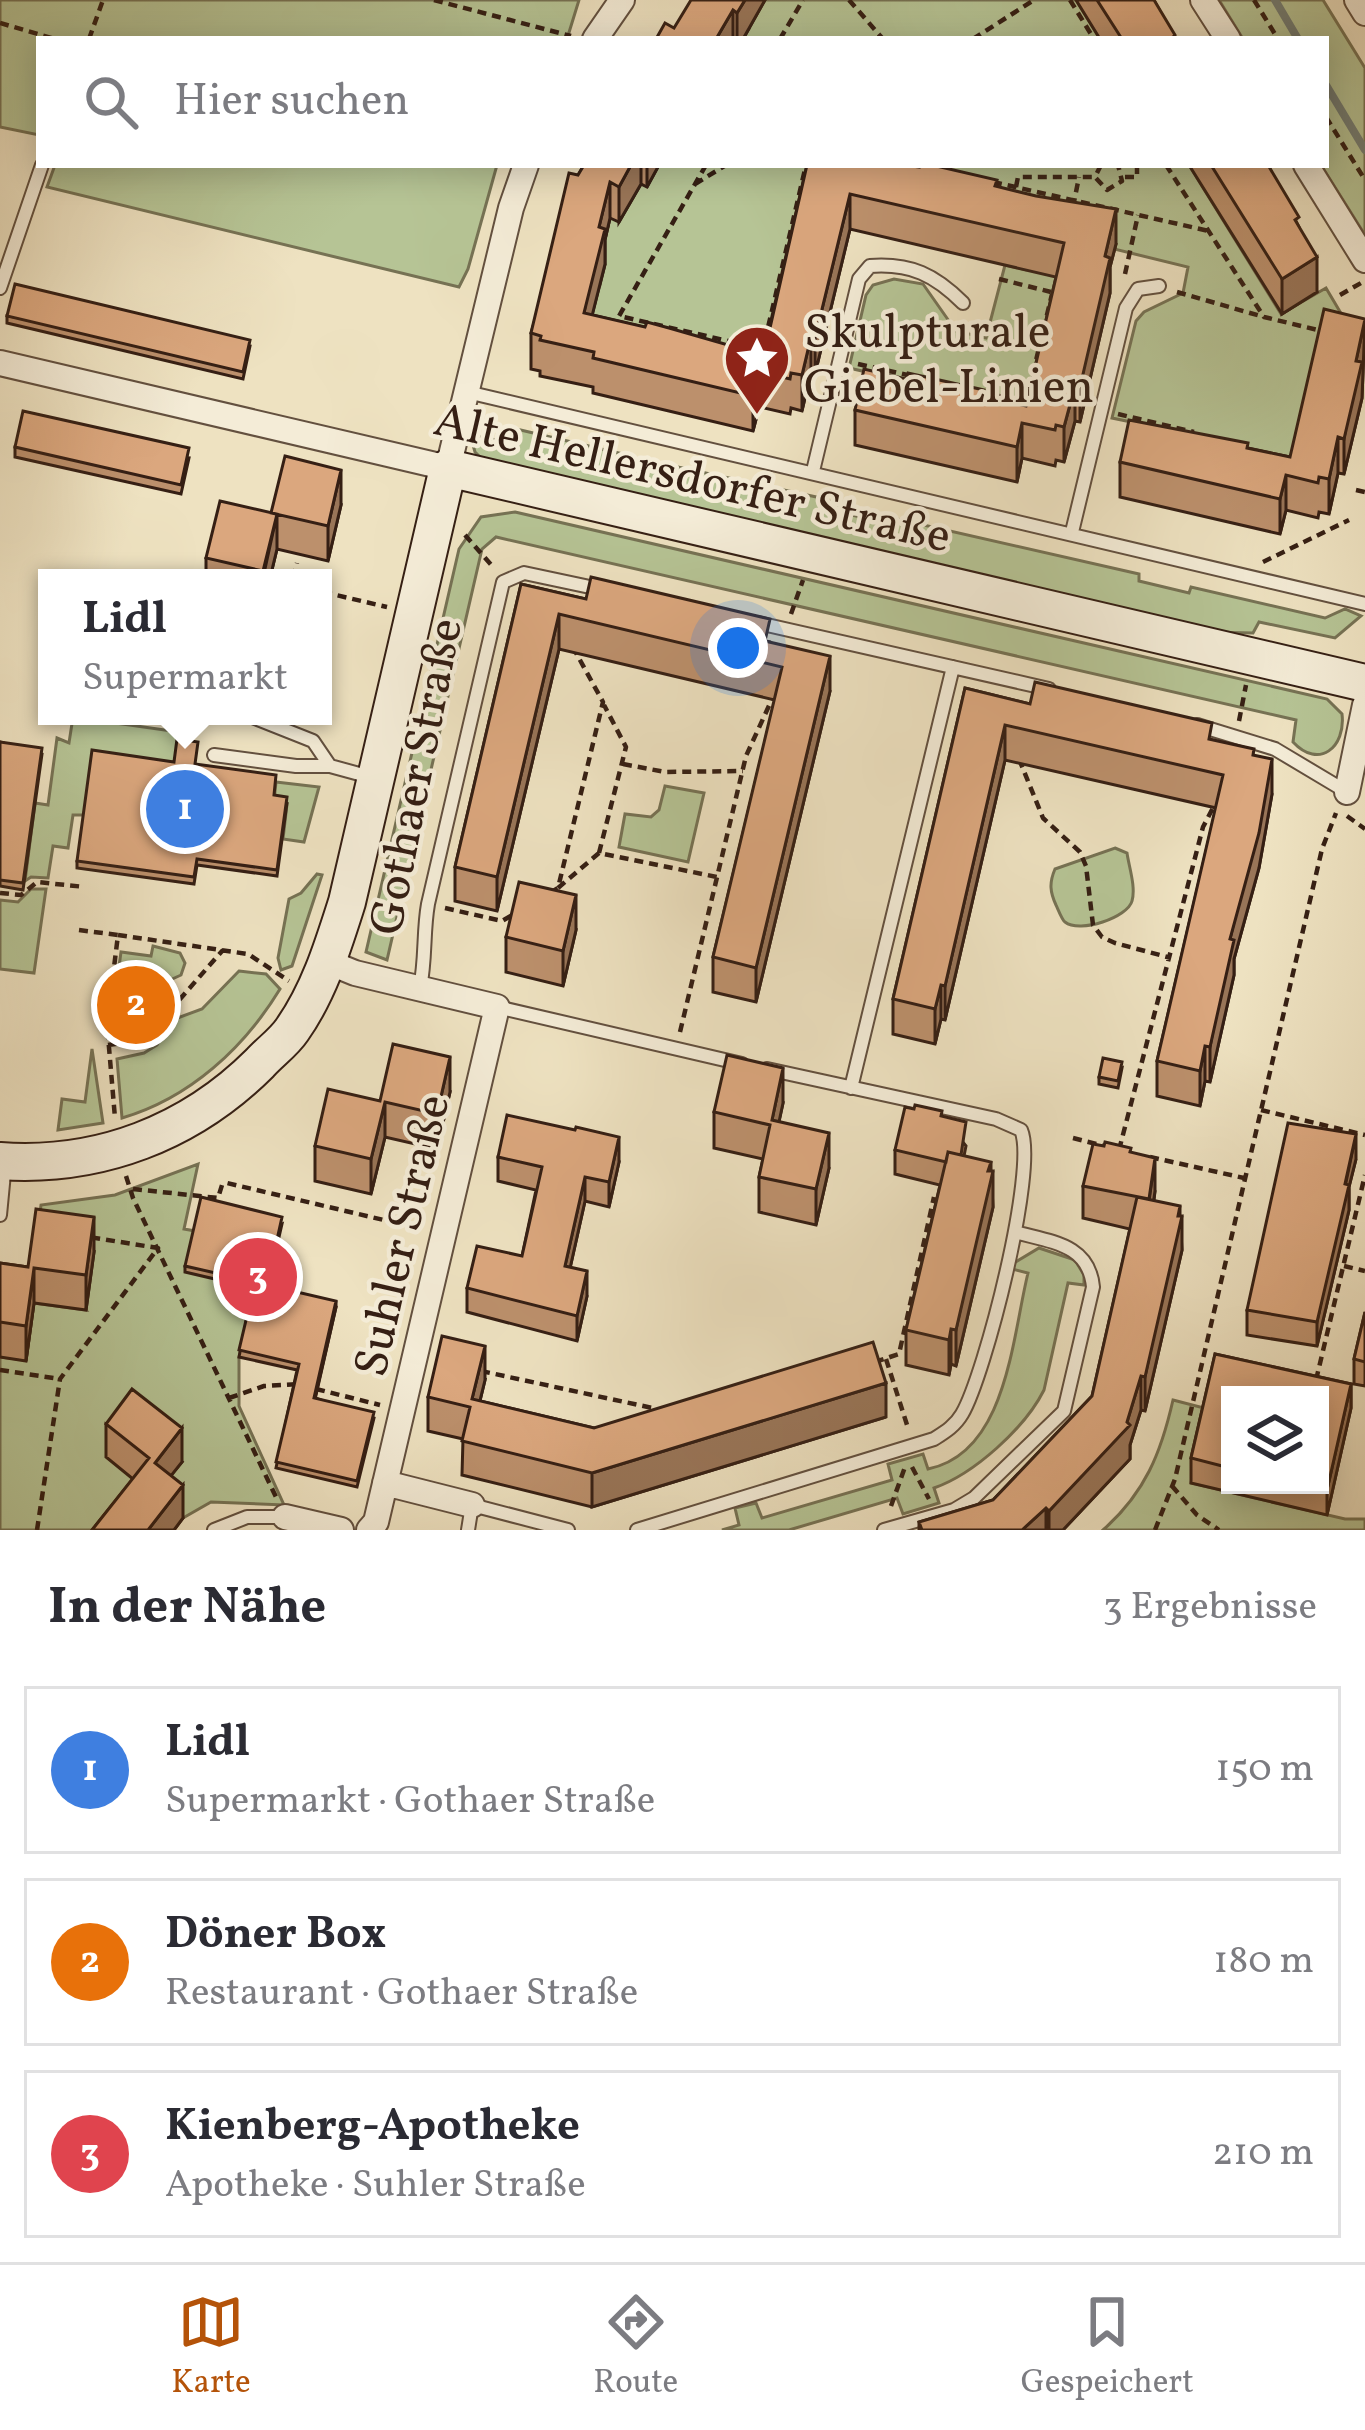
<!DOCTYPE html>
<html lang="de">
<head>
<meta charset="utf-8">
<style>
  :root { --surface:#fff; --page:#f7f7f7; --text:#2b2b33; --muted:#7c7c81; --line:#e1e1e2; --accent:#b45309 }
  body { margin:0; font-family:Vollkorn,serif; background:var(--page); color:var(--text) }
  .controls { position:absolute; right:36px; bottom:36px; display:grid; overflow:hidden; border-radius:0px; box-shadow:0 6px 30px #0003 }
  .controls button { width:108px; height:108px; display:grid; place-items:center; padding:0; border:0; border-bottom:3px solid var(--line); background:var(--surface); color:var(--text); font:60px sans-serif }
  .you { position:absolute; left:738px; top:648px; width:42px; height:42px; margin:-30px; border:9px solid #fff; border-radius:50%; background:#1a73e8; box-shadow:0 0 0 18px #1a73e833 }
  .badge { display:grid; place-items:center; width:78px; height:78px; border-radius:50%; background:var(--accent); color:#fff; font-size:39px; font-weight:700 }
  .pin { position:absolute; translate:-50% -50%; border:6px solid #fff; box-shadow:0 3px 12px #0006 }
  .popup { position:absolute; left:38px; top:569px; width:294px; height:156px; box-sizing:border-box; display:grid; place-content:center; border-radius:0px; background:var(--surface); filter:drop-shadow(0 3px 9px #0005); font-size:39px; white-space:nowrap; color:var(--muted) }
  .popup b { font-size:45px; color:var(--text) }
  .popup::after { content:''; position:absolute; left:50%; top:100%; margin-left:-24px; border:24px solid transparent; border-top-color:var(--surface) }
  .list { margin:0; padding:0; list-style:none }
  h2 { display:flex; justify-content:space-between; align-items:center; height:156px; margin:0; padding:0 48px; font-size:51px }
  h2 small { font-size:39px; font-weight:400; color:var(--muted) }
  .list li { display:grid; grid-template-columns:78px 1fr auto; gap:36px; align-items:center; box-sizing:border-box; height:168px; margin:0 24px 24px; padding:0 24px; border:3px solid var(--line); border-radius:0px }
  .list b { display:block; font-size:45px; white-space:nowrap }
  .list p { margin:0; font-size:39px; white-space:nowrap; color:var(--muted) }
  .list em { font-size:39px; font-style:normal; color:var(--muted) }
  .icon { flex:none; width:66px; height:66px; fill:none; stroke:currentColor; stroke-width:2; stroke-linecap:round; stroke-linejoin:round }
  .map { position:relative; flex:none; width:1365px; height:1530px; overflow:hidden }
  .search { position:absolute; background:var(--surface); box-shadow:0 6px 30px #0003; left:36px; right:36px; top:36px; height:132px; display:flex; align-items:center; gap:30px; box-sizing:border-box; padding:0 42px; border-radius:0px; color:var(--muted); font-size:45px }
  .sheet { height:732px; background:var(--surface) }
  nav { display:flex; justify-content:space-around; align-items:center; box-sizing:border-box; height:168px; border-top:3px solid var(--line); background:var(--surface); font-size:33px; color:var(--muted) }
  nav a { display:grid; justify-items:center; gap:6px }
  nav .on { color:var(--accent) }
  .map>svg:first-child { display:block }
  .green { fill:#b6c495; stroke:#767254; stroke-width:3 }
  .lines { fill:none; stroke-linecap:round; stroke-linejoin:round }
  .stream { stroke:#727e76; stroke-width:8 }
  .lane-casing { stroke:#63503f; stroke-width:16 }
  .street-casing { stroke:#63503f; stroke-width:28 }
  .secondary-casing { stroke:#351f14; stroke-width:40 }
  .path { stroke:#351f14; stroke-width:4.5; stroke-dasharray:9 6; stroke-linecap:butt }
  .lane { stroke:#f4ecd7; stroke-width:12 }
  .street { stroke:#f4ecd7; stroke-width:24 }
  .secondary { stroke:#f4ecd7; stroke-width:36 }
  .wall { fill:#bc906c; stroke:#351f14; stroke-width:3; fill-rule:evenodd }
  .shaded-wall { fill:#997558; stroke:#351f14; stroke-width:3 }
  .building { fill:#dba77e; stroke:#351f14; stroke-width:3 }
  .labels { text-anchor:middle; stroke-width:9; stroke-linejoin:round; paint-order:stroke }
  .poi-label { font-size:48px; fill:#351f14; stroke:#f4ecd7; text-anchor:start }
  .street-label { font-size:48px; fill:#351f14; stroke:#f4ecd7 }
</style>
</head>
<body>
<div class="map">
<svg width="1365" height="1530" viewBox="0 0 1365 1530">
  <rect width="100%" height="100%" fill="#eee2c1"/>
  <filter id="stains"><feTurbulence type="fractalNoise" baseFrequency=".00167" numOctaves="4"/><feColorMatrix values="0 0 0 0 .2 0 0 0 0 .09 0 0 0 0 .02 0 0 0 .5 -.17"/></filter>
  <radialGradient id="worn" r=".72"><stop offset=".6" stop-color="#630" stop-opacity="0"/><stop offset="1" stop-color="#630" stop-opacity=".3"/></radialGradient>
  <path class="green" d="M0,0H579L567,39H39V135L0,127Z
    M760,0H1076L1100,39H743L749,29L745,26Z
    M1219,0H1323L1365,68V235L1321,165H1326V39H1243Z
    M55,165H497L468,269L459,287L47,187Z
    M652,165H1189L1281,314L1326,288L1365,354L1290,493L1136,423L1112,418L1136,321L1144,312L1183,293L1188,267L1114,249L1115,244L1026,442L871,373L849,368L866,295L873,285L894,279L923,284L956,331L986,338L1005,265L1027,270L841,195L763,390L582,338L594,284L600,285L605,265L599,263L610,218L641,184L647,186Z
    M512,428L627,455L626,463L676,475L678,467L821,498L843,506V513L891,524L893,518L1139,574V581L1189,593L1191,587L1325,618L1345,609L1361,616L1335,638L1259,622L1253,633L1208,632L483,460L475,452L470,435L508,442Z
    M515,512L1327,699L1342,714C1346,747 1319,770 1293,742L1296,720L496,537L482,549L387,960L366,952L459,549L481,517Z
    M73,717L179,732L174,768L84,815H73L68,848L53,846L48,878L31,877L25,881L35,803L48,805L57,738L69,743Z
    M276,782L319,787L304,842L283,839L287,804L274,801Z
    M665,786L704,793L688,862L619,847L625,814L651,817L659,810Z
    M1115,848L1127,853C1129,867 1136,887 1132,901C1128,917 1080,934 1065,922C1062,920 1058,909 1056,905C1050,892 1049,883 1055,869Z
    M317,874L322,875L292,966L281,970L278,958L289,899L301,893Z
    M31,889H46L34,973L0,969V900L18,902Z
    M153,946L180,953L185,963L181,975L170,980L118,974L121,952L151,956Z
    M239,971L266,974L280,989C244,1048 190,1098 122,1118L117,1059L144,1053L157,1045L172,1020L202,1009Z
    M92,1049L103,1123L58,1130L62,1099L85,1102Z
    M198,1164L184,1229L195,1231L255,1289L239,1357V1406L284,1505L211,1502L183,1518L149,1492L119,1530H0V1357L26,1360L34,1303L86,1310L36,1244L41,1205L115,1195Z
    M1039,1248L1075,1260L1084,1275V1285L1068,1283L1044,1390C1025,1428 974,1474 934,1488L939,1503L903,1514L897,1498L789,1530H722L739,1525L735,1508L756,1503L762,1518L892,1480L888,1464L923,1454L928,1469C1007,1453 1012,1338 1028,1273L1012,1269L1014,1263Z
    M1173,1400L1208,1409L1191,1483L1345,1519H1365V1530H1103C1145,1493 1161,1453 1173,1400Z"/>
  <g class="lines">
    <path class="stream" d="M1275,0L1298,39
      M1326,85L1365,150"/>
    <defs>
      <path id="lane" d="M0,288L42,165
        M467,392L1365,604
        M813,471L859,279L870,266C911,263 935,275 963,303
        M1072,532L1126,308L1138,289L1159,286
        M758,623L1049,689
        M250,716L313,741L330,766L374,778
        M1197,725L1275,749L1347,792
        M214,755L296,766H330
        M420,988C426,959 423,932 428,904L503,582L524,573L604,590
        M497,1007L742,1064
        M851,1088L953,667
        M0,1215L5,1163
        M214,1530L247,1517H285
        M468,1530L472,1505L568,1530
        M637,1530L934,1439C945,1432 955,1426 962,1414C985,1375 1038,1168 1021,1130L996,1119L767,1069
        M884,1530L954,1510L974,1498L1064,1411L1093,1287C1089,1244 1051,1242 1015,1232"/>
      <path id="street" d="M1203,0L1228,39
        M1357,0L1365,13
        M595,39L622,0
        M1306,165L1365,260
        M0,363L448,468L511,208L526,165
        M1347,792L1365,705
        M328,962L355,973L497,1007L376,1522L369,1530
        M385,1483L472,1505
        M285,1517L341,1530"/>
      <path id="secondary" d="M0,1161C99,1168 190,1133 260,1063C270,1052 284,1042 292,1030C319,992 333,946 347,902L448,468L1365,683"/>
    </defs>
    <use href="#lane" class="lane-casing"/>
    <use href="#street" class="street-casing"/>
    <use href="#secondary" class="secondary-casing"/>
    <path class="path" d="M434,0L571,36
      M849,0L883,39
      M1070,0L1094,39
      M1254,0L1278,39
      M0,23L55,39
      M89,39L103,0
      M780,39L803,0
      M973,39L1034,0
      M1326,117L1365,180
      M706,165L619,316L763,349L806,165
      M738,165H754
      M1101,165L1095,177L1107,190L1122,181L1118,165
      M1166,165L1264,317L1322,331
      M1125,177H1137V165
      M993,182L1209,231
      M695,184L726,165
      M1016,187L1018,177H1095
      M1073,207L1079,177
      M1125,274L1138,215
      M999,279L1051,292
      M1177,292L1264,317
      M1340,295L1361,283
      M858,364L912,376
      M981,392L1026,402L1052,294
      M1118,414L1194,432
      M1356,490L1365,492
      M465,535L493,567
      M1263,562L1349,520
      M293,578L297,563
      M323,592L387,607
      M791,614L803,580
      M1239,721L1246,685
      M1019,759L1043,818L1080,852L1086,866L1093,925L1102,937L1115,943L1171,958
      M623,764L665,772L743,771
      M1347,816L1365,829
      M599,853L626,747L604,705
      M558,888L599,853L717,877
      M0,893L21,895L37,882L85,887
      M550,893L558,888L603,702L575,651
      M445,908L502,921L514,914
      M79,930L118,935L107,1024L115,1118
      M118,935L248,954L289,981
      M680,1032L746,756L773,697
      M108,1045L144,1040L223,950
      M1261,1110L1365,1135
      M1073,1138L1104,1146
      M1119,1150L1203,827L1215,804
      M1150,1157L1244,1178
      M126,1176L133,1198L276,1497
      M133,1189L218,1198L222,1185L227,1183L388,1221
      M1344,1266L1365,1271
      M886,1359L908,1428
      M875,1362L899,1354L934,1197
      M0,1370L60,1379
      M481,1371L657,1409
      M1316,1380L1365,1175
      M316,1389L380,1405
      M229,1398L264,1386L299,1384
      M912,1467L929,1499
      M1172,1486L1197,1515L1219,1530
      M891,1506L905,1467
      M37,1530L60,1379L158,1248L89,1237
      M1155,1530L1175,1479L1322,849L1336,813"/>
    <use href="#lane" class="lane"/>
    <use href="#street" class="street"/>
    <use href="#secondary" class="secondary"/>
  </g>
  <path class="wall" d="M765,0L743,39H656L674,28Z
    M1076,0H1154L1175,39H1100Z
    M584,165H659L647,187L641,184L619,222L610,218L605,240V264L592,315L763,355L807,165L997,186L1116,244L1110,267V293L1080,422L1075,421L1064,462L1056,460L1055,466L1022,458L1017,482L855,445V410L984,397L1026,406L1056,277L850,229L815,374L811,372L802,411L791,408L790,414L760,407V404L753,431L593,393V387L540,376V371L531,369V333L578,175Z
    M1189,165H1268L1299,227L1317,292L1282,314Z
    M7,316L250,346L243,379L7,323Z
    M1365,319L1362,398L1344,474L1338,473L1329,514L1319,512L1318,518L1286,510L1280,534L1120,497V462L1248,448L1290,457Z
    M15,447L189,458L181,494L15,457Z
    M341,505L328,561L277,549L270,578H206V558L271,513Z
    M521,584L770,642L830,691L756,1002L713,992V957L775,700L559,649L497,911L455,901V867Z
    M965,688L1030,704L1212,740L1254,755L1272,794L1259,868L1234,959V975L1210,1082L1205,1081L1200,1106L1157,1096V1061L1216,808L1005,760L945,1020L941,1019L935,1044L893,1034V999Z
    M0,742L42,754L23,890L0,886Z
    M195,764L274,795L287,803L277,876L197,865L194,884L77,868V861Z
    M576,930L563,986L506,972V937Z
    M151,976L144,1030L121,1027V1021Z
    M1122,1068L1118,1088L1099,1084V1077Z
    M450,1092L437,1149L385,1137L371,1194L315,1181V1146L380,1101Z
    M783,1103L779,1121L829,1168L816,1225L759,1212V1177L763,1159L714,1148V1112Z
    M942,1116L966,1146L964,1156L991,1171L993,1207L956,1366L951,1364L949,1375L906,1365V1330L940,1185L895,1174V1150Z
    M1131,1153L1155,1191L1154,1200L1180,1216L1182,1250L1145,1411L1141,1410L1130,1445V1459L1063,1530H919V1522L993,1500L1092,1396L1130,1229L1083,1218V1186Z
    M498,1157L619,1162L609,1207L585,1201L570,1268L587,1296L577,1341L467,1312V1288L522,1256L536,1190L498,1181Z
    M1356,1159L1349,1187V1210L1317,1346L1247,1335V1310Z
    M282,1224L268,1285L336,1307L315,1398L374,1418L357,1487L276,1468L297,1370L239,1357L253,1288L185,1272V1266Z
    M94,1252L86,1310L34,1303L26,1361L0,1357V1263L28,1267Z
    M1365,1312V1386L1354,1384V1359Z
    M1215,1354L1351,1384V1408L1327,1515L1191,1483V1458ZM1230,1395H1320V1485H1230Z
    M485,1380L480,1401L594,1428L886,1417L592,1507L462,1475L463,1439L428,1431V1397Z
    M106,1424L182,1462L171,1475L183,1518L174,1530H92L133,1479L106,1457Z"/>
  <path class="shaded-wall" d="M745,0H765L743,39H737V13Z
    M733,10V39H716Z
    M631,165H641V184L619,222V187Z
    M647,165H659L647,187Z
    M610,182V218L605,240V264L584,348V313L599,227Z
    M850,194V229L815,374V338Z
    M1116,209V244L1110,267V293L1080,422V387L1105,256Z
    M1317,257V292L1282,314V279Z
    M1365,319L1362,398L1344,474V439L1356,361Z
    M811,337V372L802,411V375Z
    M760,372V404L753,431V396Z
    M1075,386V421L1064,462V427Z
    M1022,423V458L1017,482V447Z
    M1338,437V473L1329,514V479Z
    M341,470V505L328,561V526Z
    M1286,475V510L1280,534V499Z
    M277,514V549L270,578H263Z
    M559,614V649L497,911V877Z
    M830,656V691L756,1002V968Z
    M1005,725V760L945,1020V986Z
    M1272,759V794L1259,868L1234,959V975L1210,1082V1047L1230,939Z
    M576,895V930L563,986V951Z
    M941,985V1019L935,1044V1009Z
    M1205,1046V1081L1200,1106V1071Z
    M450,1057V1092L437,1149V1114Z
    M783,1068V1103L772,1155V1120Z
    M385,1102V1137L371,1194V1159Z
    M829,1133V1168L816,1225V1189Z
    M1356,1134V1159L1349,1187V1210L1317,1346V1322Z
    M619,1137V1162L609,1207V1182Z
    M1155,1158V1191L1149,1233V1201Z
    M991,1162V1182L993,1171V1207L956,1366V1330Z
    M585,1177V1201L565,1291V1266Z
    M1180,1206V1229L1182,1216V1250L1145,1411V1377Z
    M94,1217V1252L86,1310V1275Z
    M34,1268V1303L26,1361V1326Z
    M587,1271V1296L577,1341V1316Z
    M336,1301V1307L314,1404V1398Z
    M951,1329V1364L949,1375V1340Z
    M485,1346V1380L472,1433V1399Z
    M1141,1376V1410L1130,1445V1459L1063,1530H1049V1511L1127,1422Z
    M886,1383V1417L592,1507V1473Z
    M1351,1384V1408L1327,1515V1490Z
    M182,1428V1462L155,1496V1463Z
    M183,1485V1518L174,1530H148Z
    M1046,1508V1530H1022Z"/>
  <path class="building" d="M691,0H745L737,13L733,10L716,39H656L665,23L674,28Z
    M1097,0H1154L1175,35L1171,39H1122Z
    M584,165H631L619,187L610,182L599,227L605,229L584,313L645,327L647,322L669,328L763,355L753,396L593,358L594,352L540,340L541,336L531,333L569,173L578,175Z
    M807,165H905L919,167V165H932L997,180L995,186L1036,196L1116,209L1105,256L1110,258L1080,387L1075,386L1064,427L1056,425L1055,430L1022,423L1017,447L855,410L864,369L906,379L908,373L984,390L983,396L1026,406L1064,243L850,194L815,338L811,337L802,375L791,373L790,379L760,372Z
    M1211,165H1268L1299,217L1295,220L1317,257L1282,279Z
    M15,284L250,340L243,372L7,316Z
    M1324,309L1365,319L1356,361L1362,362L1344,439L1338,437L1329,479L1319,477L1318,483L1286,475L1280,499L1120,462L1129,420L1248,443L1247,448L1290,457Z
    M23,411L189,448L181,485L15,447Z
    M285,456L341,470L328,526L271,513Z
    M220,501L277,514L263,571L206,558Z
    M591,577L770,619L765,641L830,656L756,968L713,957L782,667L559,614L497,877L455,867L521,584L586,599Z
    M1035,682L1212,723L1209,739L1254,749L1253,755L1272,759L1259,833L1230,939L1234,940L1210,1047L1205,1046L1200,1071L1157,1061L1223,775L1005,725L945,986L941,985L935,1009L893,999L965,688L1030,704Z
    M177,739L198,742L195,764L276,775L274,795L287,797L277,870L197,859L194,877L77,861L92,750L174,762Z
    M0,742L42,748L23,883L0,880Z
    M519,882L576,895L563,951L506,937Z
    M127,973L151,976L144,1024L121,1021Z
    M393,1044L450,1057L437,1114L385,1102L371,1159L315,1146L328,1089L380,1101Z
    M727,1055L783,1068L772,1120L829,1133L816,1189L759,1177L770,1125L714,1112Z
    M1103,1058L1122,1062L1118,1081L1099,1077Z
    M915,1105L942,1111L941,1116L966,1122L961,1155L948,1152L946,1162L895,1150L905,1107L914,1109Z
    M507,1115L575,1130L576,1127L619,1137L609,1182L585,1177L565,1266L587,1271L577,1316L467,1288L477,1246L522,1256L542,1167L498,1157Z
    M1288,1123L1356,1134L1345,1184L1349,1185L1317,1322L1247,1310Z
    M1105,1142L1131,1148L1130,1152L1155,1158L1149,1199L1083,1186L1093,1144L1104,1146Z
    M948,1152L991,1162L988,1171H993L956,1330L951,1329L949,1340L906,1330Z
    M201,1197L282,1217L267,1285L336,1301L314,1398L374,1412L357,1481L276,1462L299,1364L239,1350L255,1282L185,1266Z
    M1137,1197L1180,1206L1178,1216H1182L1145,1377L1141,1376L1127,1422L1130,1425L1049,1511L1046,1508L1022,1530H922L919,1522L993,1500L1092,1396Z
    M36,1209L94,1217L86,1275L34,1268L26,1326L0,1322V1263L28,1267Z
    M1365,1312V1362L1354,1359Z
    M442,1336L485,1346L472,1399L594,1428L873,1342L886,1383L592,1473L462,1441L470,1407L428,1397Z
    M1215,1354L1351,1384L1327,1490L1304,1485H1320V1395H1230V1468L1191,1458Z
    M132,1389L182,1428L155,1463L183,1485L148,1530H92L149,1458L106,1424Z"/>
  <defs>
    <symbol id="sight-pin" viewBox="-11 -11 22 30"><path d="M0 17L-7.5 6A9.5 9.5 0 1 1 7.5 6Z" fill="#8f2418" stroke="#f4ecd7"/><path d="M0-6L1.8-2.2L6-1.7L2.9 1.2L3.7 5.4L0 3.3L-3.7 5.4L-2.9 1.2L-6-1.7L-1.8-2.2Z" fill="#fff"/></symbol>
  </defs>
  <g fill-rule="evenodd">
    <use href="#sight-pin" x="719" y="320" width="76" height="104"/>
  </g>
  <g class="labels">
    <g class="poi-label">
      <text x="804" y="347">Skulpturale<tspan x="804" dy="55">Giebel-Linien</tspan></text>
    </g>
    <g class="street-label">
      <text transform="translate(693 476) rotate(13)" y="17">Alte Hellersdorfer Straße</text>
      <text transform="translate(414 776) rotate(-79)" y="17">Gothaer Straße</text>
      <text transform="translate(400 1235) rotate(-77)" y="17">Suhler Straße</text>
    </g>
  </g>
  <rect width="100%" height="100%" filter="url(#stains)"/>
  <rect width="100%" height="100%" fill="url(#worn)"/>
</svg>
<div class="controls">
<button><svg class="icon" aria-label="layers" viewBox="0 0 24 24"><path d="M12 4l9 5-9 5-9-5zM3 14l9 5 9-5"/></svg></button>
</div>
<div class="you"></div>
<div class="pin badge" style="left:185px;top:809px;background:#3f7fe0">1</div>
<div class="popup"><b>Lidl</b>Supermarkt</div>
<div class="pin badge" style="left:136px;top:1005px;background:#e8710a">2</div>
<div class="pin badge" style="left:258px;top:1277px;background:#e0444e">3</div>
<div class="search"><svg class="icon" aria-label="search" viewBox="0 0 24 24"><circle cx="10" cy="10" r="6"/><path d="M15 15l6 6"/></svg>Hier suchen</div>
</div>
<section class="sheet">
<h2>In der Nähe<small>3 Ergebnisse</small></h2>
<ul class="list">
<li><span class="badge" style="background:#3f7fe0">1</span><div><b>Lidl</b><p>Supermarkt · Gothaer Straße</p></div><em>150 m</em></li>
<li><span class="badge" style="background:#e8710a">2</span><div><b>Döner Box</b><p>Restaurant · Gothaer Straße</p></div><em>180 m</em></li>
<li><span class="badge" style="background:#e0444e">3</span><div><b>Kienberg-Apotheke</b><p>Apotheke · Suhler Straße</p></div><em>210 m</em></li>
</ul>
</section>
<nav>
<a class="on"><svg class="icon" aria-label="map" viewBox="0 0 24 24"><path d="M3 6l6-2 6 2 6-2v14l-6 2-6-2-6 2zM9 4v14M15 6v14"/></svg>Karte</a>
<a><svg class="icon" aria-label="directions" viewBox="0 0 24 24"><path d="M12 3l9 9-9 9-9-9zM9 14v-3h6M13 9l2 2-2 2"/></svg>Route</a>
<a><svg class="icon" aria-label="saved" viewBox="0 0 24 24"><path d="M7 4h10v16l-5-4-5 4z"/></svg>Gespeichert</a>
</nav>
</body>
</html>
